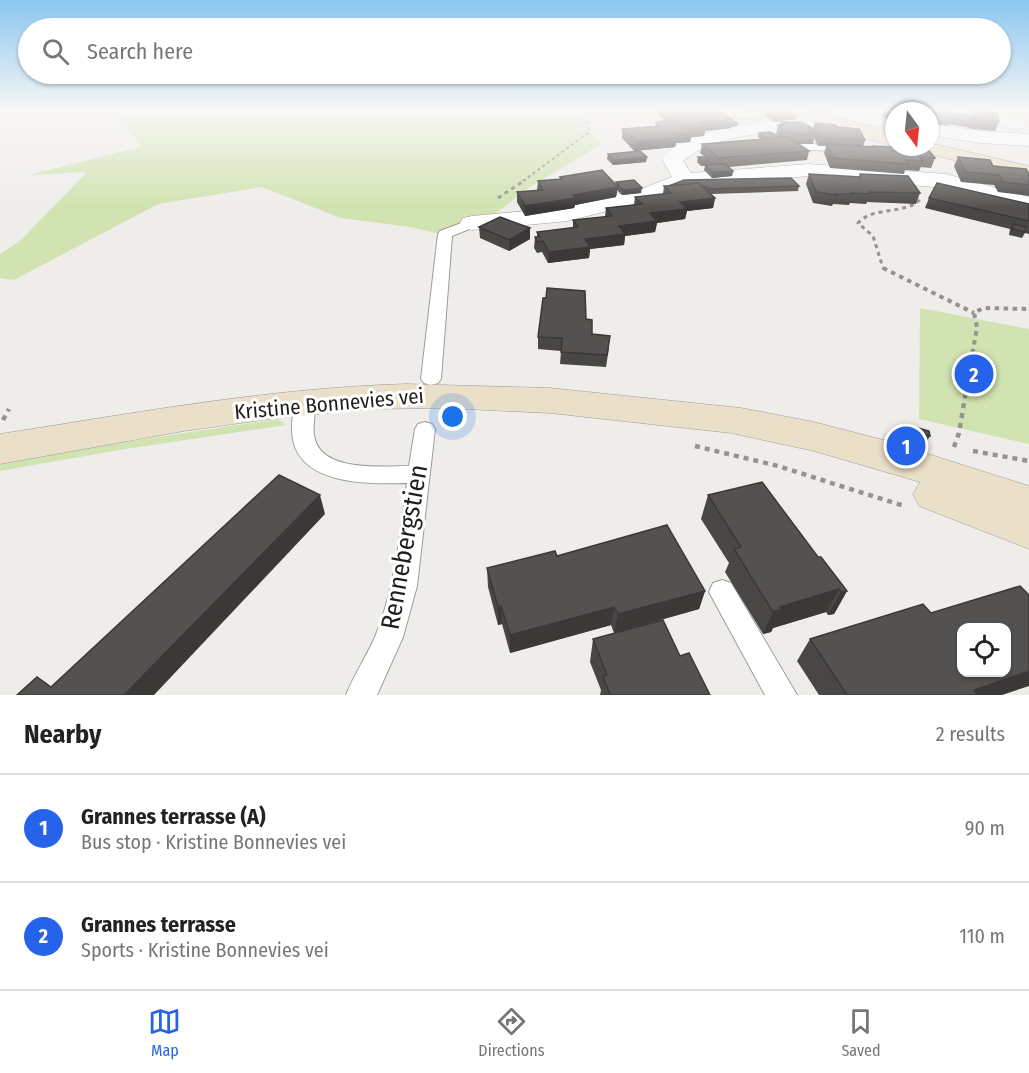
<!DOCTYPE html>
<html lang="en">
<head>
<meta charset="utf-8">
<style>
  :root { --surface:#fff; --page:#f6f6f6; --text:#222; --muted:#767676; --line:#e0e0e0; --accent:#2563eb }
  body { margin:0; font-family:"Fira Sans Condensed",sans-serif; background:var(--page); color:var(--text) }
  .controls { position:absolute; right:18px; bottom:18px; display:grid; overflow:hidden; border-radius:12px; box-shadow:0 2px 4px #0004 }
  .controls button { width:54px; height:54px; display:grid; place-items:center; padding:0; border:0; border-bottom:2px solid var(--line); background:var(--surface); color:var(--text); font:30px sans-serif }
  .compass { position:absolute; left:885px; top:102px; width:54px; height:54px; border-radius:50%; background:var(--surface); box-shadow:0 2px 4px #0004; rotate:165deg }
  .you { position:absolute; left:453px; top:417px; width:21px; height:21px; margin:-15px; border:4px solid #fff; border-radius:50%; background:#1a73e8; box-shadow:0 0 0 9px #1a73e833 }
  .badge { display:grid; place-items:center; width:39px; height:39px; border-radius:50%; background:var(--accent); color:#fff; font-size:20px; font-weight:700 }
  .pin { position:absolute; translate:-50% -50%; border:3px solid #fff; box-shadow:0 2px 6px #0006 }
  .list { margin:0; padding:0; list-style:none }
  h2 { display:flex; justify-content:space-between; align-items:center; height:78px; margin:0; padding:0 24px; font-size:26px }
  h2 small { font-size:20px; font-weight:400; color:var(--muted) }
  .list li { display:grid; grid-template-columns:39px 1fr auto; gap:18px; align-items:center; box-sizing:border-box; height:108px; padding:0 24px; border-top:2px solid var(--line) }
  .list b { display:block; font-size:22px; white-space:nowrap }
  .list p { margin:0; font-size:20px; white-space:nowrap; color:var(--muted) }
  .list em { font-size:20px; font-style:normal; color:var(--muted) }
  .icon { flex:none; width:33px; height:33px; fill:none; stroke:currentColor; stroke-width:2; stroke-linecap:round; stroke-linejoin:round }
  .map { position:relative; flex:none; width:1029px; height:695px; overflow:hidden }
  .search { position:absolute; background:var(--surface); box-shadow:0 2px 4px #0004; left:18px; right:18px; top:18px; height:66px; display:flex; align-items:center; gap:15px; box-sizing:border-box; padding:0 21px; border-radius:33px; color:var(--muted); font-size:22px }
  .sheet { height:294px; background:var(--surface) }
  nav { display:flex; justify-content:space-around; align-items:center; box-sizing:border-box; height:84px; border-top:2px solid var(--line); background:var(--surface); font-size:16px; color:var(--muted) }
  nav a { display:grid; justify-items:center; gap:3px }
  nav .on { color:var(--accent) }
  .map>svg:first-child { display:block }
  .green { fill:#d1e3b1 }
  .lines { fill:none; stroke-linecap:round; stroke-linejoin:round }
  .lane-casing { stroke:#9e9c9a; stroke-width:2 }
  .street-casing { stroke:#9e9c9a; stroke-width:1 }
  .secondary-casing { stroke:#9e9c9a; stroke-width:1 }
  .path-far3 { stroke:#959391; stroke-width:2; stroke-dasharray:3 3; stroke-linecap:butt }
  .path-far2 { stroke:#959391; stroke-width:3; stroke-dasharray:4 4; stroke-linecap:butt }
  .path-far1 { stroke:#959391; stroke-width:4; stroke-dasharray:4.5 4.5; stroke-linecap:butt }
  .path { stroke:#959391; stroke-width:4.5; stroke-dasharray:5 5; stroke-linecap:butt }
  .lane { fill:#fff; fill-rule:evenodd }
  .street { fill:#fff; fill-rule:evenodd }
  .secondary { fill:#eadfc8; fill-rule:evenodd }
  .wall { fill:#484745 }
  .shaded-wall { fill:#3b3938 }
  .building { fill:#545250; stroke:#3b3938; stroke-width:1.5; fill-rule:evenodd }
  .labels { text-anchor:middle; stroke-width:6; stroke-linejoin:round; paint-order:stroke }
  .street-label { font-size:21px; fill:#1f1e1d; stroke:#fff }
  .near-street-label { font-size:26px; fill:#1f1e1d; stroke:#fff }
</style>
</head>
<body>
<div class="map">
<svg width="1029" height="695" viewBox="0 0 1029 695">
  <rect width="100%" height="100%" fill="#efedea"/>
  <path class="green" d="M121,111H584L590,133L602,144L530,187L496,213L440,234L410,227L341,218L262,187L158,204L14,280L0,278V254L20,241L87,172L29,175L143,146L110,113Z
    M920,308L1029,329V444L919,419Z
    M278,419L286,425L119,450L0,471V461Z"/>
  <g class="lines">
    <defs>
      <path id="lane" d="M767,111H798L793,114L740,119L735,116L740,113Z
        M780,138L790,143L834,145L839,148L834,151L788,149L775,141Z
        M472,219L479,223L477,226L452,236L441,379L438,383L431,385L424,383L421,379L438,234L440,231Z
        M305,396L312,398C318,408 312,423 314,435C319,473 382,466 409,466L415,429L418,424L425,422L432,424L435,429L417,586L403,637L377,695H346C354,675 366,657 375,637C395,589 400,534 407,483C368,484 293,486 292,430C292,420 293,407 298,398Z
        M722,580L731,583L797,695H765L709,592L713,583Z"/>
      <path id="street" d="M603,111H627L624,115H605Z
        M825,111H857L894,118V130L828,115Z
        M957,111H995L1023,120L1025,124L1023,128L1016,130L988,120L960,115Z
        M828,116L834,117L837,121L834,125C784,137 726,126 683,161L691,173L809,164L946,174L1029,197V211L945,188L809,176L689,186L662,197L568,221L472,230L463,228L460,223L463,218L472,216L568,207L646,187L672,177L662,159C686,124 787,120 828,116Z
        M930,123L980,131L1029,134V146L980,143L930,135Z"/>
      <path id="secondary" d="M792,111H817L894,134V146L851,135L795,115Z
        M930,143L1029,166V178L916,151L913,147H930Z
        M406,384L550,388L741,408L814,422L887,441L1029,486V549L919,506L913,494L920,482L814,451L731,433L550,413L442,408L370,409L277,418L184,431L0,464V434C135,413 269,388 406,384Z"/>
    </defs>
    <use href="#lane" class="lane-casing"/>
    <use href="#street" class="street-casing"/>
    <use href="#secondary" class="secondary-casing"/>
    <path class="path-far3" d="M523,181L589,132L588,115L583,111"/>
    <path class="path-far2" d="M498,198L525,180
      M886,269L883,268L873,236L858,223C873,206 903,215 920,200"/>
    <path class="path-far1" d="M883,268L974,313
      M968,380L977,327L974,313L983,308L1029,309"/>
    <path class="path" d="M3,420L9,409
      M695,446L778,466L904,506
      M954,447L959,433L968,379
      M973,451L1029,461"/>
    <use href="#lane" class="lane"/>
    <use href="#street" class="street"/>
    <use href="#secondary" class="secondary"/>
  </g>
  <path class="wall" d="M654,111H713V112L737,126L731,127V128L705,131L704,136L691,137L690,142L676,143L675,147L634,151L622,138V129L655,126L656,122L670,121H666Z
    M812,111H828L827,112L815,113Z
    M884,111H916H894V119L882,117Z
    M926,111H953L952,113L971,116L974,111L999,122L995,131L973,129L970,128L949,124L948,126L930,123V111Z
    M766,112L796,115L795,119L774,122L765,116Z
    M781,122L813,128L815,123L837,127L865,140L863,147H872L873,146L892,147L894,144V147L935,158L931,168L921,167L919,171L905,170L904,174L830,168L824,153L826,146H818L814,138L813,144H798L809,151L807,160L729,167L733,171L732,176L712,178L704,170L705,166H701L697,162L698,157H705L700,153L702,144L761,139L758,137L759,133L779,137L776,134L778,125H780Z
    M608,154L647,157L646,162L613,165L607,159Z
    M958,157L1029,174V196L998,192L994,185L961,182L954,166Z
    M809,174L859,177L860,174L920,193L916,204L867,202L866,204L850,203L849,205L833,204L832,206L813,203L806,184Z
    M560,177L615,185L616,182L641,193L622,195L617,190L616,197L575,205L574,208L525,216L517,202V192L537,190L538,181L560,179Z
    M664,186H799L798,191L711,194L715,198L713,208L687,211L685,219L657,223L655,232L625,236L624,245L590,249L589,258L548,263L542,252L537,253L534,248L535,237H537V232L573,228V220L605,217L606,208L634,205L635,197L663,194Z
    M929,198L1029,204V234L1025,233L1022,238L1009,235L1010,229L925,208Z
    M479,227L530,228V239L509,251L480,238Z
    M586,319L592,334L609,348L606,367L560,364L561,351L538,349V337Z
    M907,425L930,436L926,443L903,436V431Z
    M708,495L818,557L847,591L834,614L828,615L826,612L773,628L771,632L763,634L725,572L729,563L701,519Z
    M557,556L705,591L699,609L614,633L611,625L510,653L502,624L498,625L488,587L487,568Z
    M593,639L680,656L710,695H600L601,690L590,662Z
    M810,639L1002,695H819L797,661Z"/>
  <path class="shaded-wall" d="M684,111L683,117L681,119L670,117V120L666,121L667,112Z
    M694,111H713L712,117L692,118Z
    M796,115L795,119L774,122L775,117Z
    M733,120L738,122L737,126L731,127V128L705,131L704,136L691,137L690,142L676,143L675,147L634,151L635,141L673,134L699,122Z
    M647,157L646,162L613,165L614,160Z
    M733,171L732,176L712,178L713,172Z
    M618,187L616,197L575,205L574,208L525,216V206L573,195Z
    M642,188L641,193L622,195L623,190Z
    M715,198L713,208L687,211L685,219L657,223L655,232L625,236L624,245L590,249L589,258L548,263L549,252L680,202Z
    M530,228V239L509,251V240Z
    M320,495L325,514L154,695H124Z
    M839,589L826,612L773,628L771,632L763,634L773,612L780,607Z
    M705,591L699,609L614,633L618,614Z
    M847,591L834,614L828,615L841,592Z
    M501,606L502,624L498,625V607Z
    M614,607L611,625L510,653V635Z
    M1029,671V686L1002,695H970L974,690Z"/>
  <path class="building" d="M665,111H681L667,112Z
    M780,111H788L796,115L775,117L766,112Z
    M928,111H953L952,117L930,114V111Z
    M974,111L997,113L999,122L977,120L974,119Z
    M721,112L733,120L699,122L706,127L687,129L692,133L673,134L677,138L635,141L622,129L660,126L656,122L674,120L670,117L690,115L689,114Z
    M952,113L972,116V123L951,119Z
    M781,122H801L814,129H809L815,134L795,135L792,132H785L778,125H784Z
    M815,123L836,125L837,127L859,129L865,140L820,137Z
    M770,132L780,138L768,139L759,133Z
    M788,137L809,151L719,158L702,144Z
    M827,144L874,147L873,146L895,147H926L935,158L920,157L923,161L905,160L908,164L833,158Z
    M640,151L647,157L614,160L608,154Z
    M698,157H705L709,161H702Z
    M958,157L990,160L993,166L1026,169L1029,174V185L1003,182L999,175L966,172Z
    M725,164L733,171L713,172L705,165Z
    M602,170L618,187L573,195L575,198L525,206L517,192L543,190L538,181L562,179L560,177Z
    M809,174L861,177L860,174L908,176L920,193L869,192L870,194L852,193L853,194H835L836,195L816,192Z
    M791,178L799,186L709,189L707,187H703L698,183L669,186L684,180Z
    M634,180L642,188L623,190L616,182Z
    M698,183L715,198L680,202L687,209L650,213L657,221L619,226L625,234L585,239L590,247L549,252L543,241L537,242L535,237H540L537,232L578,227L573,220L612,216L606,208L642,204L635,197L671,193L664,186Z
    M937,183L1029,204V221L929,198Z
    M500,217L530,228L509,240L479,227Z
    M1013,224L1026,227L1025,232L1012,229Z
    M547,288L585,291L586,319L592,320V334L610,336L607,355L561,352L562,338L538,337L543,298H546Z
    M907,425L929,431L930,436L906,430Z
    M279,475L320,495L124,695H17L37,677L51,687Z
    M762,482L818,557H821L847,591L841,592L839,589L780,607L781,609L773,612L734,549L741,547L708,495Z
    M667,525L705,591L618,614L614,607L510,635L501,606L498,607L487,568L555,551L557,556Z
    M1020,586L1029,595V671L974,690L977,694L973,695H847L810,639L923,604L931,613ZM962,627H1006V672H962Z
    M663,620L680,656L689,653L710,695H610L603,676L607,675L593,639Z"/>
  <linearGradient id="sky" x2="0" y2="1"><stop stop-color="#8bc6f0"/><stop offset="0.53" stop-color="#f8f7f6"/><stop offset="1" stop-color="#f8f7f6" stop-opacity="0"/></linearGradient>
  <rect width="1029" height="208" fill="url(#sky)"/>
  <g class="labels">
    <g class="street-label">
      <text transform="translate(329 404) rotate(-5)" y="7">Kristine Bonnevies vei</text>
    </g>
    <g class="near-street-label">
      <text transform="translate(404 547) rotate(-80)" y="9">Rennebergstien</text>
    </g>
  </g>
</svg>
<div class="controls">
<button><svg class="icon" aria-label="locate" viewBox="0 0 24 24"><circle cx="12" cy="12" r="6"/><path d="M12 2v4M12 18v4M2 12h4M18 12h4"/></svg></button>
</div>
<svg class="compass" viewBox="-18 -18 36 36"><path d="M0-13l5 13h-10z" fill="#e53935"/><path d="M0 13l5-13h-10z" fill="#767676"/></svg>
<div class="you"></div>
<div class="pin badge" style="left:906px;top:446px">1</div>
<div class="pin badge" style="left:974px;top:374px">2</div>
<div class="search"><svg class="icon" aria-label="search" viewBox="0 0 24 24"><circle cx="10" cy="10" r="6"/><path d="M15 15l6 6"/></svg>Search here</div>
</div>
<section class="sheet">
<h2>Nearby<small>2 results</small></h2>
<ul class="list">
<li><span class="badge">1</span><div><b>Grannes terrasse (A)</b><p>Bus stop · Kristine Bonnevies vei</p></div><em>90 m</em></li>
<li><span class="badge">2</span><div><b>Grannes terrasse</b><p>Sports · Kristine Bonnevies vei</p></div><em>110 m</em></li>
</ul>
</section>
<nav>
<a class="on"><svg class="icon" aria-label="map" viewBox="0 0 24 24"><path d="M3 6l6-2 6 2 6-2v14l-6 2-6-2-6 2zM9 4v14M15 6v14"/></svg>Map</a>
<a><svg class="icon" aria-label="directions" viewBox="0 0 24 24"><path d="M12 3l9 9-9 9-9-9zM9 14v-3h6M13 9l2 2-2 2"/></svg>Directions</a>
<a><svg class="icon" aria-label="saved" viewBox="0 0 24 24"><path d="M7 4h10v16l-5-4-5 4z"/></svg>Saved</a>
</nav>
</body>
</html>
